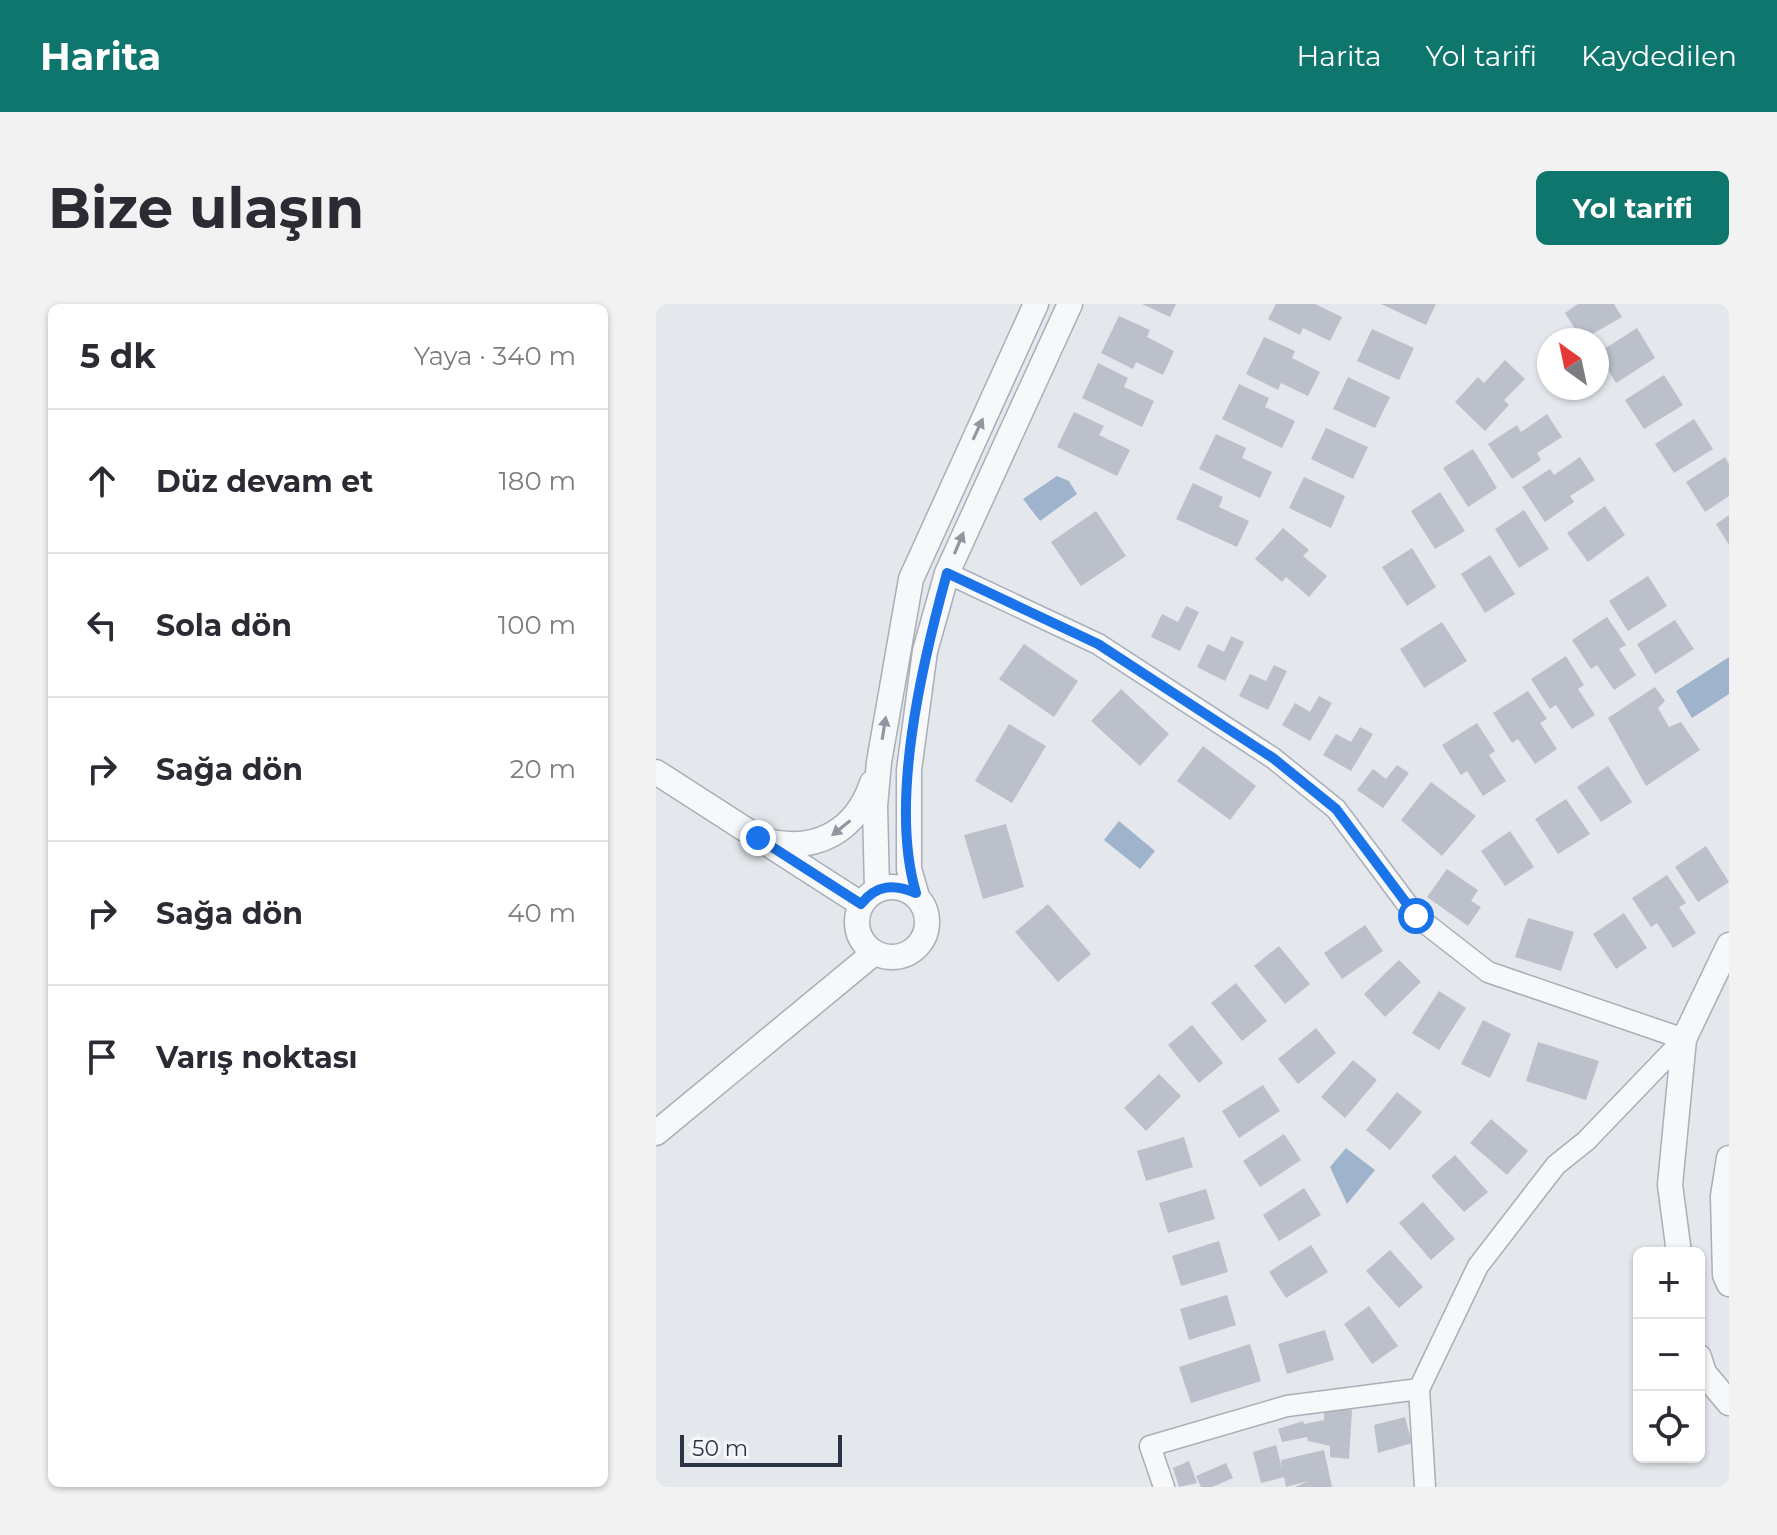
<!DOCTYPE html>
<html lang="tr">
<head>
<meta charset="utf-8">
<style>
  :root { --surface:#fff; --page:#f2f2f3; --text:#2b2b33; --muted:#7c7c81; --line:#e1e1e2; --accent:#0f766e }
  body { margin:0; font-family:Montserrat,sans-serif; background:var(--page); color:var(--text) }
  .controls { position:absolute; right:24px; bottom:24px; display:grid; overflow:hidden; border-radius:12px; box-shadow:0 2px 6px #0004 }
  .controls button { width:72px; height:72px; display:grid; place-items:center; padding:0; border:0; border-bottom:2px solid var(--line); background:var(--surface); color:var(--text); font:40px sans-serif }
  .compass { position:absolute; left:881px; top:24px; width:72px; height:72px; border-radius:50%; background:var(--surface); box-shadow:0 2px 6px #0004; rotate:327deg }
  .scale { position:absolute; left:24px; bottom:20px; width:162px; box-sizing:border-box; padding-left:8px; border:4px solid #2b3445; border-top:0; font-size:22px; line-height:28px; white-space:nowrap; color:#2b3445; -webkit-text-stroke:6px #f4f6f9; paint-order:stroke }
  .stop { position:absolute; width:24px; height:24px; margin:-18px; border:6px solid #1a73e8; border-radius:50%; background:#fff }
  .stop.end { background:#1a73e8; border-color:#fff; box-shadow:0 2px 8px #0008 }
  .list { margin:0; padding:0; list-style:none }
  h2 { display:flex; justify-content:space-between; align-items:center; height:104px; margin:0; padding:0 32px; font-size:34px }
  h2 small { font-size:26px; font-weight:400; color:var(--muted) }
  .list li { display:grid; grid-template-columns:52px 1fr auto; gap:24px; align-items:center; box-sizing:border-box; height:144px; padding:0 32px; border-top:2px solid var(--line) }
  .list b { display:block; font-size:30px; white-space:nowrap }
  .list em { font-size:26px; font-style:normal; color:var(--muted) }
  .icon { flex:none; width:44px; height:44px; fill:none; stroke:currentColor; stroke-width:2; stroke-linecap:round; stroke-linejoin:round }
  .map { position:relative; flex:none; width:1073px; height:1183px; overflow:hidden; border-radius:12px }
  header { display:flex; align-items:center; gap:48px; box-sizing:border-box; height:112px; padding:0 40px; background:var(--accent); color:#fff }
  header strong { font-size:38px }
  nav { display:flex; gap:44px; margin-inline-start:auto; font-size:28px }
  .intro { display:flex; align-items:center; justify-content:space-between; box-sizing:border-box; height:192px; padding:0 48px }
  h1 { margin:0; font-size:56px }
  .button { padding:20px 36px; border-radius:12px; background:var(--accent); color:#fff; font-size:28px; font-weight:700 }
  main { display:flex; gap:48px; padding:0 48px }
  aside { flex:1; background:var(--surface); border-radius:12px; box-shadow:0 2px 6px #0004 }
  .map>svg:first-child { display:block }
  .water { fill:#9fb4cc }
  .building { fill:#bbc0ca }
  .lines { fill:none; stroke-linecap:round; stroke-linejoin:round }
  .minor-casing { stroke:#a9aeb7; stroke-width:23 }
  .tertiary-casing { stroke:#a9aeb7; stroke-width:27 }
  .minor { stroke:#f7f8fa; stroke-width:20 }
  .tertiary { stroke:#f7f8fa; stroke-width:24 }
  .oneway { fill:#9196a0 }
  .route { stroke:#1a73e8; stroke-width:10 }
</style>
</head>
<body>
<header>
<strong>Harita</strong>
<nav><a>Harita</a><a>Yol tarifi</a><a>Kaydedilen</a></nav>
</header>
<div class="intro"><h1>Bize ulaşın</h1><a class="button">Yol tarifi</a></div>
<main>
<aside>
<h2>5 dk<small>Yaya · 340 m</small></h2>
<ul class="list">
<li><svg class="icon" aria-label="ahead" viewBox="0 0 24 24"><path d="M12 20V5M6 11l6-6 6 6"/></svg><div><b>Düz devam et</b></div><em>180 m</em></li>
<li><svg class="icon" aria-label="left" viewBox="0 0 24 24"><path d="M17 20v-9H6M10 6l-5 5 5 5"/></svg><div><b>Sola dön</b></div><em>100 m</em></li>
<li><svg class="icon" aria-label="right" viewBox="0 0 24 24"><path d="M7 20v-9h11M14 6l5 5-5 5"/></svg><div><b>Sağa dön</b></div><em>20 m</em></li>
<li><svg class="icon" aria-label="right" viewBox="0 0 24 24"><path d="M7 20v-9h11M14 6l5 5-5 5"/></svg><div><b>Sağa dön</b></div><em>40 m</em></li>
<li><svg class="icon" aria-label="arrive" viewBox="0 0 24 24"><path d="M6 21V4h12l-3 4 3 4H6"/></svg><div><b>Varış noktası</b></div></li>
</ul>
</aside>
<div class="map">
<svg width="1073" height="1183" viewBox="0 0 1073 1183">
  <rect width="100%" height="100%" fill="#e4e7ec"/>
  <path class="water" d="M401,172L413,177L421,190L384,217L367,195Z
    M1073,353V390L1036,414L1020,387Z
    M463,517L499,547L484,565L448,536Z
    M690,844L719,866L691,900L674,863Z"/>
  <path class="building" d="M486,0H520L514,13Z
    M620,0H659L686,13L674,37L647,24L644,31L612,15Z
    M725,0H780L770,21Z
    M922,0H958L966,13L926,36L909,9Z
    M463,12L494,26L491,33L518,47L507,71L480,58L477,65L445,49Z
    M981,24L999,54L960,79L942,49Z
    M716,25L758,44L743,76L701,57Z
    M608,33L639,47L636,54L664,68L652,92L625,79L622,86L590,70Z
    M849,56L869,75L848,96L853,101L829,127L799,98L822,73L828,79Z
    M442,59L472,74L468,83L498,97L486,123L426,94Z
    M1008,71L1027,101L988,125L969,96Z
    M692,73L734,93L719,124L677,105Z
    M583,80L613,94L609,103L639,117L626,144L566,115Z
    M418,108L448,122L443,131L474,146L461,172L401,143Z
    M891,110L906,133L881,149L885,156L856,175L832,140L861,121L865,128Z
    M1038,115L1057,145L1018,169L999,140Z
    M670,124L712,143L697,175L655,155Z
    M560,130L590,144L586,154L616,168L604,194L543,165Z
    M817,145L841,184L812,203L787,164Z
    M924,153L939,176L914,192L918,198L889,218L866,183L894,165L898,171Z
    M1069,153L1073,160V192L1049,208L1030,178Z
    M648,173L689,192L675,224L633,204Z
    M537,179L567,193L563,203L593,217L581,243L520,215Z
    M784,188L809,227L779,245L755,207Z
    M949,202L969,231L932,258L911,229Z
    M868,206L893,245L863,264L839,225Z
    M440,207L470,252L425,282L395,238Z
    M1073,211V241L1060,220Z
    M627,224L653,246L647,252L671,272L653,293L630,273L626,278L599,255Z
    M756,244L780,283L751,302L726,263Z
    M834,251L859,290L829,309L805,270Z
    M992,272L1011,302L972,327L953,297Z
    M530,302L543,308L524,347L495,333L506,310L522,318Z
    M951,313L970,341L963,345L980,371L958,386L941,361L935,365L916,336Z
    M1019,316L1038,345L999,370L981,340Z
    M786,318L811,357L768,384L744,345Z
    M575,332L588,338L569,377L541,363L552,340L568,348Z
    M368,340L422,377L398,413L343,375Z
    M910,352L928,381L922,385L939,411L916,425L900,401L894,405L875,375Z
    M618,361L631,367L612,406L583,392L594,370L610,377Z
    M999,383L1009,397L1002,404L1013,423L1025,418L1044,446L990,482L952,414Z
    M465,385L513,430L484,462L435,417Z
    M872,387L891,415L884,419L901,445L879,460L862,435L856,439L837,409Z
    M663,392L676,399L654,437L626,421L639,399L654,408Z
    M821,419L839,447L833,451L850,477L827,492L811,467L805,471L786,441Z
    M353,420L390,442L356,499L319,477Z
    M704,423L717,430L695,467L667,451L680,430L695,438Z
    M547,442L600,482L574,516L521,477Z
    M741,461L753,469L727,504L701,486L717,465L730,475Z
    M952,462L976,498L945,518L921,483Z
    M775,478L820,512L786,552L745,516Z
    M910,495L934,530L902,550L879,515Z
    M350,520L368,583L327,595L308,531Z
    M854,527L878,563L849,582L825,547Z
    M1050,542L1073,578L1042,598L1019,563Z
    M791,565L822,586L815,597L825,603L812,622L771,593Z
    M1011,571L1030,599L1023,603L1040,629L1017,644L1001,619L995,623L976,594Z
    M392,600L435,650L402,678L359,628Z
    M968,609L991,644L960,665L937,630Z
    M872,614L918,628L905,667L859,653Z
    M709,621L727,647L686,675L668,649Z
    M623,642L654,680L629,700L598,662Z
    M743,656L765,678L729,713L708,690Z
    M580,679L611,717L586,737L555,699Z
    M783,687L810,704L783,746L756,729Z
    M827,716L855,730L834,774L805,760Z
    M536,721L567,759L543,779L512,741Z
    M660,724L680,749L642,780L622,755Z
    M882,738L943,757L930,796L870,777Z
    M697,756L721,776L689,814L665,793Z
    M503,770L525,792L490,827L468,804Z
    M607,781L624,807L583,834L566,807Z
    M741,788L766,808L734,846L710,826Z
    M835,815L872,847L851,871L814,839Z
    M628,830L645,856L604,883L587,857Z
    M528,833L537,863L490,877L481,847Z
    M799,851L832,888L808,908L775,872Z
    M648,884L665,911L623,937L607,911Z
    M550,885L559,915L512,929L503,899Z
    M767,898L799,935L775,956L743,919Z
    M563,937L572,968L525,982L516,952Z
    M655,941L672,968L630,994L613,968Z
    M734,946L767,983L743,1004L710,967Z
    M571,991L580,1021L533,1036L524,1005Z
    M713,1002L742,1042L716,1060L688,1020Z
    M669,1026L678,1056L631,1070L622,1040Z
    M594,1040L605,1077L535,1099L523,1063Z
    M668,1106H696L693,1155L674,1153V1142L652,1137L651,1133L626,1138L622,1125L647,1117L648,1120L668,1116Z
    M749,1113L756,1139L722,1149L718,1121Z
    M620,1141L626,1165L625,1156L668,1146L676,1183H639L652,1177L630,1183L628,1173L605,1179L597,1148Z
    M533,1157L541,1179L523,1183L517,1164Z
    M570,1159L577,1174L556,1183H545L540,1172Z"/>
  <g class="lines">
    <defs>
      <path id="minor" d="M291,269L442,340L617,454L680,505L760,612L832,668L1028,735L930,837L900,861L822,962L763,1085
        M508,1183L494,1142L631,1102L763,1085L769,1183"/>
      <path id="tertiary" d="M0,468L205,600
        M111,537C160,549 200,527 216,479
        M201 618a35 35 0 1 1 70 0a35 35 0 1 1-70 0Z
        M221,585L219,502L223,458L255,275L380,0
        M260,589L253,565V466L269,347L291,269L414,0
        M0,829L218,649
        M1073,854L1067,892L1069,971L1073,980
        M1023,949L1014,881L1028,735L1073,641
        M1043,1053L1048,1069L1073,1099"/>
    </defs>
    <use href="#minor" class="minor-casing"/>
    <use href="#tertiary" class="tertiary-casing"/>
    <use href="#minor" class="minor"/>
    <use href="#tertiary" class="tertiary"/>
  </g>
  <defs><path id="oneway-solid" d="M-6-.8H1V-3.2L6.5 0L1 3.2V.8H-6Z" transform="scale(2)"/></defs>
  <g class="oneway">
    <use href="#oneway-solid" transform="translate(322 125) rotate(-65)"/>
    <use href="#oneway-solid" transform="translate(303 239) rotate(-67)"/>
    <use href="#oneway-solid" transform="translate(228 424) rotate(-81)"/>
    <use href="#oneway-solid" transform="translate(185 524) rotate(141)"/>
  </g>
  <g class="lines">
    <path class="route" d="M102,534L205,600C221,580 238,580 260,589C233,498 266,360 291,269L442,340L617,454L680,505L760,612"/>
  </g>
</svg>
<div class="controls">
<button>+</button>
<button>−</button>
<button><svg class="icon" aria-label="locate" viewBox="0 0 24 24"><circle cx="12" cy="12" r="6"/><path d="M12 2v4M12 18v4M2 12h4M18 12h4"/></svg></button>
</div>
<svg class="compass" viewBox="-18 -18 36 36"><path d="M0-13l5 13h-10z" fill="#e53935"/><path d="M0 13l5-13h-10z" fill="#7c7c81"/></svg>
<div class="scale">50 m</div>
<div class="stop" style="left:760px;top:612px"></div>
<div class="stop end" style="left:102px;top:534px"></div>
</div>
</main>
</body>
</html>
